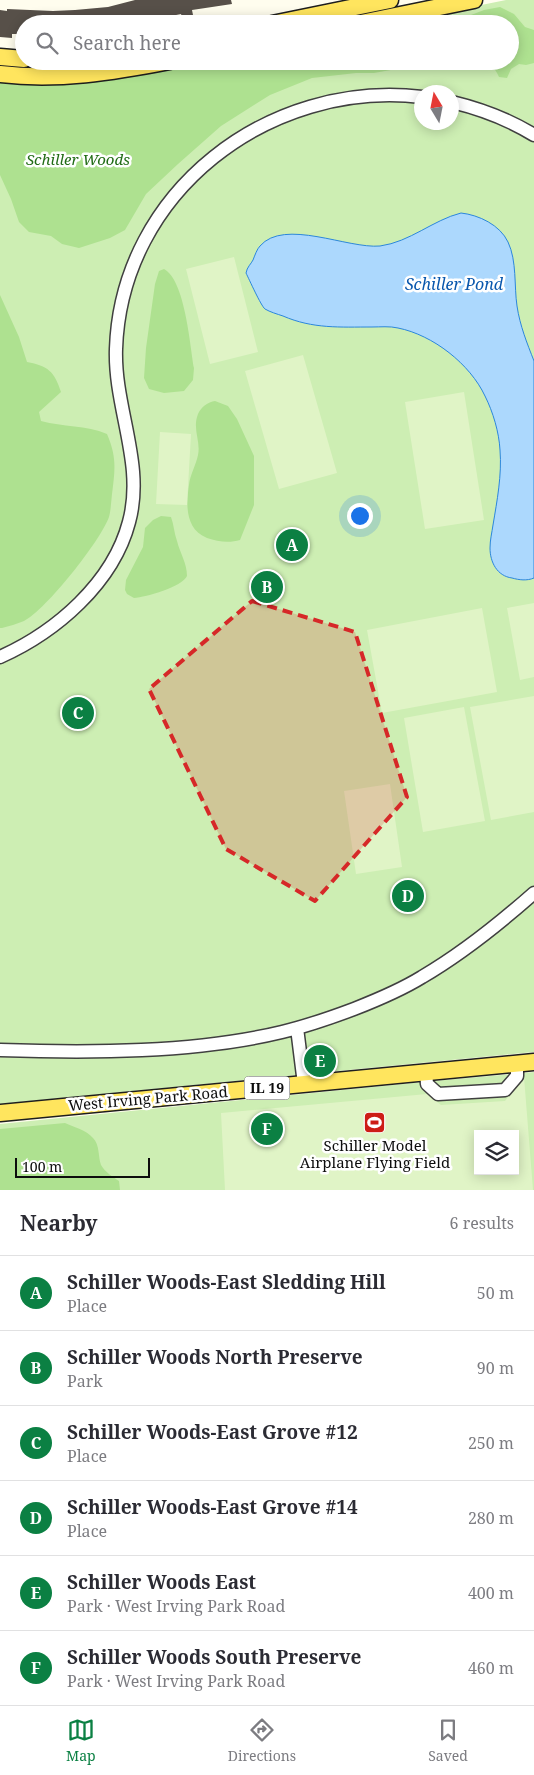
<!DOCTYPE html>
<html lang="en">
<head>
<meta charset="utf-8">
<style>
  :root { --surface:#fff; --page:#f2f2f3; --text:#2b2b33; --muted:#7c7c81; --line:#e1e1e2; --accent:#0b8043 }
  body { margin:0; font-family:"Noto Serif",serif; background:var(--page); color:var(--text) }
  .controls { position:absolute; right:15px; bottom:15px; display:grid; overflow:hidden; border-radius:0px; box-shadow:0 2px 12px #0003 }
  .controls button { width:45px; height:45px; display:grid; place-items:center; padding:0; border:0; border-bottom:1px solid var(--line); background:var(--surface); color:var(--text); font:25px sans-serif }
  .compass { position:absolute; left:414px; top:85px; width:45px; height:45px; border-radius:50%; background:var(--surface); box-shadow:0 2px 12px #0003; rotate:350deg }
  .scale { position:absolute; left:15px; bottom:12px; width:135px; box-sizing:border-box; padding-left:5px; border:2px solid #0d0d0d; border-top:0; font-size:14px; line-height:18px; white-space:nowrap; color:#0d0d0d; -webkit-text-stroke:4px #fff; paint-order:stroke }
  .you { position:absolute; left:359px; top:515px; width:18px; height:18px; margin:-12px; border:4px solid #fff; border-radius:50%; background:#1a73e8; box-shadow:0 0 0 8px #1a73e833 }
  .badge { display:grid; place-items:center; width:32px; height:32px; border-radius:50%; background:var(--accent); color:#fff; font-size:16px; font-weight:700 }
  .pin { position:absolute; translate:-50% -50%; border:2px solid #fff; box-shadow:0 1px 5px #0006 }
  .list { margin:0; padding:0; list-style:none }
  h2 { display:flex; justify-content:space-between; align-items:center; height:65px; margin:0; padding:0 20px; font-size:21px }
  h2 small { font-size:16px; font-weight:400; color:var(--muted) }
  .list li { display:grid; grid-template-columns:32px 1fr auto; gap:15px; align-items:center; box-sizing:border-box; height:75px; padding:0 20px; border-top:1px solid var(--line) }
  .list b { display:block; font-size:19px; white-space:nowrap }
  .list p { margin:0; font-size:16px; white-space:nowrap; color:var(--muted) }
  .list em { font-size:16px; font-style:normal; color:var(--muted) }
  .icon { flex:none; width:28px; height:28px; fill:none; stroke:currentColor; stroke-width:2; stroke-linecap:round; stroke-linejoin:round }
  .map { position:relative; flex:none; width:534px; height:1190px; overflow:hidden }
  .search { position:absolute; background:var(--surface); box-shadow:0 2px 12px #0003; left:15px; right:15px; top:15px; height:55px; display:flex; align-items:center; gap:12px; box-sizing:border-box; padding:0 18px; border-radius:28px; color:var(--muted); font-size:19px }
  .sheet { height:515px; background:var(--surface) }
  nav { display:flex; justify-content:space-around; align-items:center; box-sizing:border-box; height:70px; border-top:1px solid var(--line); background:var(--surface); font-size:14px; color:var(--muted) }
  nav a { display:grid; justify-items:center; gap:2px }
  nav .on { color:var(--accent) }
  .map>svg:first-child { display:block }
  .green { fill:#cdeeb3; fill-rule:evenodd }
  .forest { fill:#aee190 }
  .pitch { fill:#e0f4c6; fill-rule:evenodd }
  .water { fill:#acd8fd; stroke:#2b86dc }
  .building { fill:#575049 }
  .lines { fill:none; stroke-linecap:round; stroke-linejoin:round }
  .minor-casing { stroke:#404040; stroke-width:15 }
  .major-casing { stroke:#1e1e1e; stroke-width:19 }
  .minor { stroke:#fff; stroke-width:12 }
  .major { stroke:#ffe55e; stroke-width:16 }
  .marked { fill:#d62828; fill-opacity:0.2; stroke:#d62828; stroke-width:4; stroke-dasharray:10 6; stroke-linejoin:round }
  .labels { text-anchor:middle; stroke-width:5; stroke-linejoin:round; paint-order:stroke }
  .shield { fill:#fff; stroke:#565656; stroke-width:1 }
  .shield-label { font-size:14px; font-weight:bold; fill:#0d0d0d }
  .park-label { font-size:15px; font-style:italic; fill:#216c16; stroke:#fff }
  .street-label { font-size:15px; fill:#0d0d0d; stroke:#fff }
  .poi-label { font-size:15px; fill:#0d0d0d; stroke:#fff }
  .water-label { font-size:16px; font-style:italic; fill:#0957ad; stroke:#fff }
</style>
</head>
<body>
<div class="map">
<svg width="534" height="1190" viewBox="0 0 534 1190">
  <rect width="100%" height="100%" fill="#fffdee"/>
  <path class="green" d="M506,0H534V1052L0,1104V81L130,76L201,61H510V24H388ZM422,92H452V122H422Z
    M534,1072V1190H0V1124L433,1081ZM478,1134H515V1171H478Z"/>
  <path class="forest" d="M500,7L514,14L525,27L534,30V63L526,65L519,64L511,69L507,78L499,77C494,65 488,63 476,61H510V24H388L422,17L446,22L458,20L484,10Z
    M201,61H441L374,73H356L312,78L270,95L221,126L178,164L146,194L125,230L110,238L79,248L62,244L51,236L29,232L19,222L11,199L0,175V81L130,76Z
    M164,269C185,280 190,345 194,368L193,380L184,391L164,393L149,389L144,378L146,348L155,284L159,271Z
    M0,295L19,337L27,362C48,366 54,371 61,392L39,412L41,421C63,427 86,425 107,434C117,457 115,470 112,494C111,502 111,510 109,517C101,540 46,610 24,621C17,624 9,626 2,628H0Z
    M215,401L228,406L237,419L254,456V505L240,540C230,543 218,542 207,538C185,529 186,505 189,485C190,475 196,465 198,455C201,441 192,429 198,414C201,407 208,402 215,401Z
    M161,516L171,517C174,525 174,533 177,541C180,553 187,563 187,576C182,587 146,597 134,598L127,594L125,590L126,580L143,547L145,528L153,520Z
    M65,1123C74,1127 86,1130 93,1138C100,1145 98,1157 101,1165C105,1172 113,1177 119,1181L120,1190H0V1129Z"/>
  <path class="pitch" d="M234,257L258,352L210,364L186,269Z
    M303,355L337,473L279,489L245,371Z
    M464,392L484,520L425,529L405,402Z
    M160,432L191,434L187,505L156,504Z
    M534,603V677L520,680L507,608Z
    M482,608L497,692L382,713L367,630Z
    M534,696V812L491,820L470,707Z
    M464,707L485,821L423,832L404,718Z
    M390,784L402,867L356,874L344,791Z
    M524,1077L533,1190H225L221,1113L427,1094L441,1105L505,1101ZM478,1134H515V1171H478Z"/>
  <path class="water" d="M461,213C479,215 500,225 508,242C517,261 514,286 517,306C520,326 527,343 534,361V578C527,581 519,580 512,578C497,576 490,562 490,548C490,540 492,532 493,525C497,501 502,475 500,450C499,432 493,412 485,396C470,364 433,335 398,328C390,326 380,327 372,327C340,327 313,329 283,316C277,314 270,312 265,309C261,306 249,279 246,273C247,267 251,264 253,260C255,255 257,249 260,246C284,218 348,249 380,246C410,242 433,220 461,213Z"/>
  <path class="building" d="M135,0H231L232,4L192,10L193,15L182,17L181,14L147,21L148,23L143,24H24V34H12V38L0,37V10L7,11V9L53,11L75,10L108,7Z
    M82,704L89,715L75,723L68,712Z
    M413,886L418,898L403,906L398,894Z"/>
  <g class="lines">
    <defs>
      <path id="minor" d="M452,102C481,109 508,119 534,135
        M0,657C56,632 113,583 129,522C145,464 114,408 116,349C121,192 269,79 422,97
        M297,1028L304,1084
        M0,1050C89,1053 195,1053 282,1032C307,1026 330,1018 354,1009C377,1000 401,990 422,977C463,953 499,924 534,893
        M426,1072L427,1084L438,1094L505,1090L517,1076V1064"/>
      <path id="major" d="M272,24L390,0
        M356,24L474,0
        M0,57L24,59
        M0,74C57,81 114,72 170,61
        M0,1113L534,1062"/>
    </defs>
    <use href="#minor" class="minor-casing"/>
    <use href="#major" class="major-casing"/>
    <use href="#minor" class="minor"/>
    <use href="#major" class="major"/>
  </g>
  <path class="marked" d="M252,601L355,632L407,797L315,901L226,849L149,689Z"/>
  <defs>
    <symbol id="stadium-square" viewBox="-11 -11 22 22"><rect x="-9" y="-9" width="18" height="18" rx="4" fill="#cd1d16" stroke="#fff"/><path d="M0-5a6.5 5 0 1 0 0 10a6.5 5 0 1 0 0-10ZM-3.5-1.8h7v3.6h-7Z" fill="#fff"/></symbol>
  </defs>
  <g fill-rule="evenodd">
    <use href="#stadium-square" x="362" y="1110" width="25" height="25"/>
  </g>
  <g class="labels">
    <rect class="shield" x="244.5" y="1076.5" width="45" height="23" rx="4"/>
    <g class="shield-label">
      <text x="267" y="1093">IL 19</text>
    </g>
    <g class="park-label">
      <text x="78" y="165">Schiller Woods</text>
    </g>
    <g class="street-label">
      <text transform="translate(148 1099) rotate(-5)" y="5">West Irving Park Road</text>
    </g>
    <g class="poi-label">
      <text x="375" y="1151">Schiller Model<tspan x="375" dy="17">Airplane Flying Field</tspan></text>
    </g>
    <g class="water-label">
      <text x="454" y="290">Schiller Pond</text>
    </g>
  </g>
</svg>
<div class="controls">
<button><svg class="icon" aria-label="layers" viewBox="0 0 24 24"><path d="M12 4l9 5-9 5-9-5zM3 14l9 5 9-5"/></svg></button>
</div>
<svg class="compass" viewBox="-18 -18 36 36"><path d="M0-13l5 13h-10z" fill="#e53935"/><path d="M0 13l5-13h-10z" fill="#7c7c81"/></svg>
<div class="scale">100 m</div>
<div class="you"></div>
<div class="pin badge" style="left:292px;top:545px">A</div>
<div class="pin badge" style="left:267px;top:587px">B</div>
<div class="pin badge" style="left:78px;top:713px">C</div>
<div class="pin badge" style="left:408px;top:896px">D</div>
<div class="pin badge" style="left:320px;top:1061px">E</div>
<div class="pin badge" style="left:267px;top:1129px">F</div>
<div class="search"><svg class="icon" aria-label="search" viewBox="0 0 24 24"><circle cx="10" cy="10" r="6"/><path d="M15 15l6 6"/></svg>Search here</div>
</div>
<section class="sheet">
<h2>Nearby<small>6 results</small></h2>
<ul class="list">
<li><span class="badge">A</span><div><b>Schiller Woods-East Sledding Hill</b><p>Place</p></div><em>50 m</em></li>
<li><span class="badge">B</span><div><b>Schiller Woods North Preserve</b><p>Park</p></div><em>90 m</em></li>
<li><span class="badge">C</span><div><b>Schiller Woods-East Grove #12</b><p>Place</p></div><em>250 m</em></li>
<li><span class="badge">D</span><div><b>Schiller Woods-East Grove #14</b><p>Place</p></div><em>280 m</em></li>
<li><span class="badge">E</span><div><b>Schiller Woods East</b><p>Park · West Irving Park Road</p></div><em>400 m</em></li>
<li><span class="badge">F</span><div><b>Schiller Woods South Preserve</b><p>Park · West Irving Park Road</p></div><em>460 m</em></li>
</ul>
</section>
<nav>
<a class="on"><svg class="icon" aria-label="map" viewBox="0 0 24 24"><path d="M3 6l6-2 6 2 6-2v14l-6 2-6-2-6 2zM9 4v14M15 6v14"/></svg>Map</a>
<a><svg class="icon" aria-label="directions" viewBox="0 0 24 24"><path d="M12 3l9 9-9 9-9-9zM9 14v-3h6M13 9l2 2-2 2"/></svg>Directions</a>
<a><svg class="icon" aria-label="saved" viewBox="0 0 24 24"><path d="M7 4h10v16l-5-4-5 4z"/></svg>Saved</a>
</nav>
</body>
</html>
